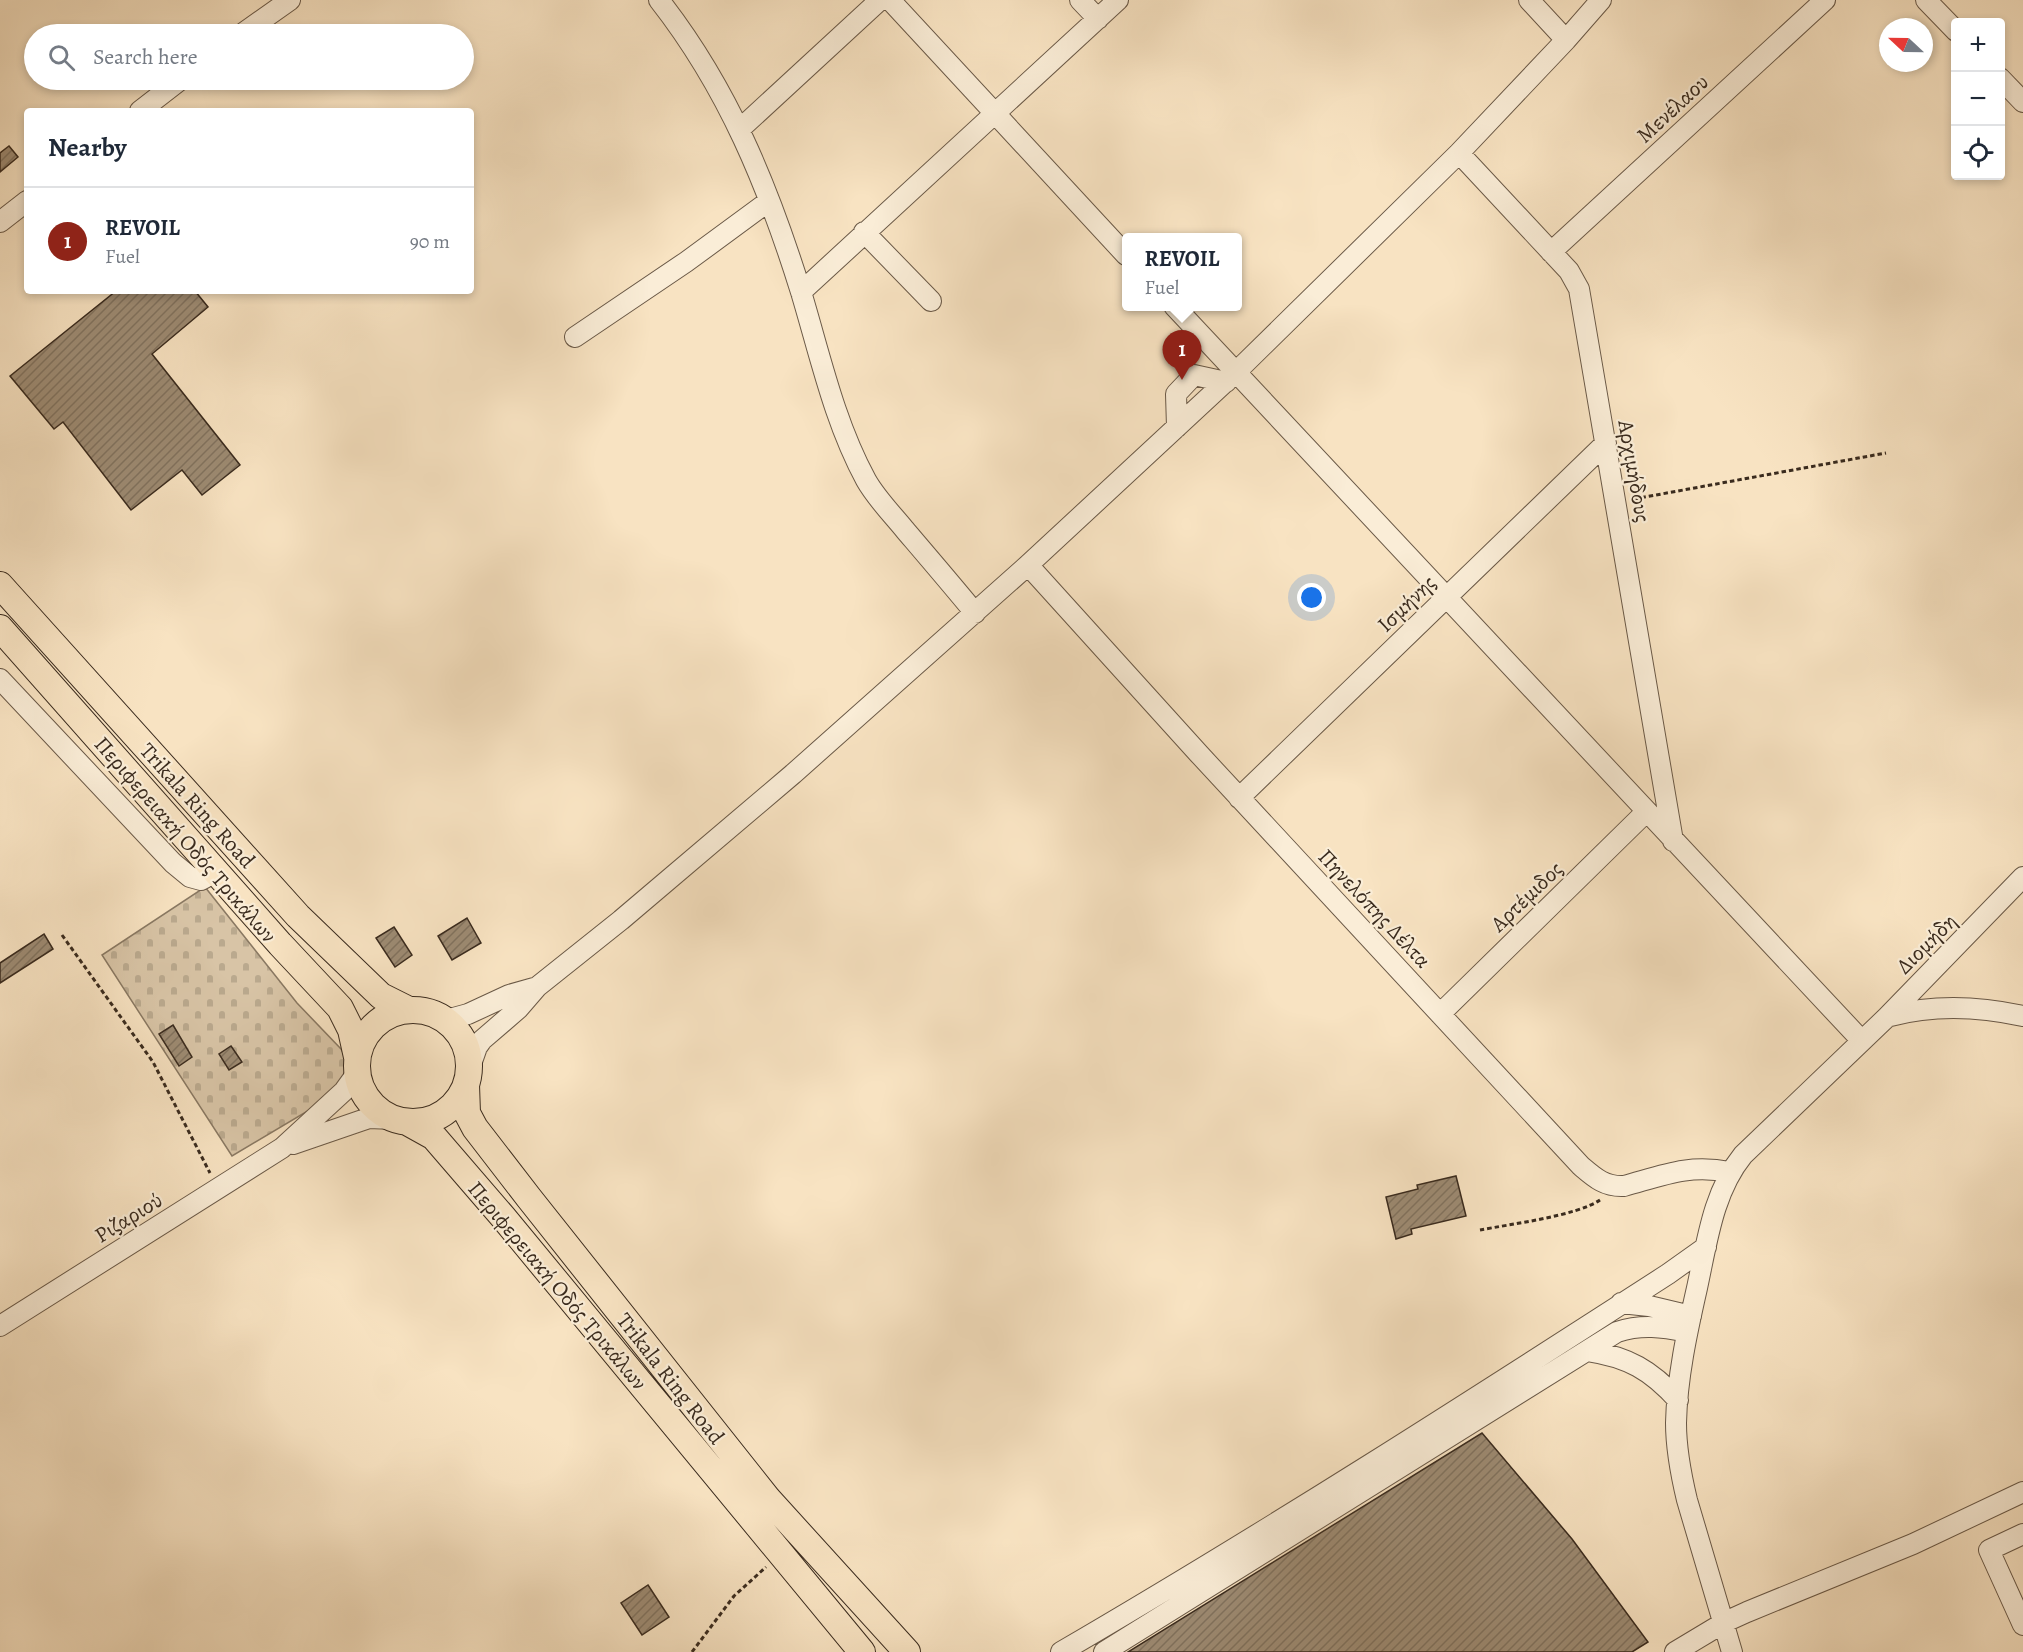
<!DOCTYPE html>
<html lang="en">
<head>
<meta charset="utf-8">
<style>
  :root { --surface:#fff; --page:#f2f2f3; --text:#1f2937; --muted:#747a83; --line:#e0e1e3; --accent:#8f2418 }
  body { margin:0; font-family:Alegreya,serif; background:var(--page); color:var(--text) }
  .controls { position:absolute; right:18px; top:18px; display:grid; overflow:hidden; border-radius:6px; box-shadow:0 3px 9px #0003 }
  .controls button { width:54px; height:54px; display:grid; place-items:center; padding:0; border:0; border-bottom:2px solid var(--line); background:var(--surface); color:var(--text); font:30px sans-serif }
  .compass { position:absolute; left:1879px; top:18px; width:54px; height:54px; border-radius:50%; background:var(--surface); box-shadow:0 3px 9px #0003; rotate:292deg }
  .you { position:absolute; left:1312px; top:598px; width:21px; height:21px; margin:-15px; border:4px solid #fff; border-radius:50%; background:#1a73e8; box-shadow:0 0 0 9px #1a73e833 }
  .badge { display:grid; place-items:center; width:39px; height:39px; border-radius:50%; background:var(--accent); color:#fff; font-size:20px; font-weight:700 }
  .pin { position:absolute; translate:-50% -50px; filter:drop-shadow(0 2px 3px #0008) }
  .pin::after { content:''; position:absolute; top:32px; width:21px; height:18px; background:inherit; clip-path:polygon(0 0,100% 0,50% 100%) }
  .popup { position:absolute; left:1122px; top:233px; width:120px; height:78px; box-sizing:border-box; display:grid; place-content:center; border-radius:6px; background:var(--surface); filter:drop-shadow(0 2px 4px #0005); font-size:20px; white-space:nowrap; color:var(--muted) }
  .popup b { font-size:22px; color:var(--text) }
  .popup::after { content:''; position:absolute; left:50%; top:100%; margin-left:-12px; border:12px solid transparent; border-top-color:var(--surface) }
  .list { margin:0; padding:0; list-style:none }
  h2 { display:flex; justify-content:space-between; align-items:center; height:78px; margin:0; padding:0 24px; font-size:26px }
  h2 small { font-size:20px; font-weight:400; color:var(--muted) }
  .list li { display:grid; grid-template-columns:39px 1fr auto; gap:18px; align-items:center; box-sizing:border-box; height:108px; padding:0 24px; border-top:2px solid var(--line) }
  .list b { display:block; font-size:22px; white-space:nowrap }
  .list p { margin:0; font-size:20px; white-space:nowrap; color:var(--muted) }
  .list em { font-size:20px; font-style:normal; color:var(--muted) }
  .icon { flex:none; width:33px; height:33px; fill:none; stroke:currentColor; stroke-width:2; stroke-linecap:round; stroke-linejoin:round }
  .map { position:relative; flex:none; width:2023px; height:1652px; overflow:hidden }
  .search { position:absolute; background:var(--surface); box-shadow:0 3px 9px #0003; left:24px; top:24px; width:450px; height:66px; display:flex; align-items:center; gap:15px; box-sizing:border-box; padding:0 21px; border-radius:33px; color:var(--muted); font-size:22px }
  .panel { position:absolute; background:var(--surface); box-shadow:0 3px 9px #0003; left:24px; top:108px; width:450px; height:186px; border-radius:6px }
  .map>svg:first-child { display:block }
  .cemetery { fill:url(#cemetery-stones); stroke:#897862; stroke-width:1.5 }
  .building { fill:url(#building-hatch); stroke:#3a2b1e; stroke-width:1.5 }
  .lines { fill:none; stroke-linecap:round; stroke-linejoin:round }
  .minor-casing { stroke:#6a5947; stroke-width:22 }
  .major-casing { stroke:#3a2b1e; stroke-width:28 }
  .path { stroke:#3a2b1e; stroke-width:3; stroke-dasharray:4.5 3; stroke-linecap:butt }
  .minor { stroke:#faedd7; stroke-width:20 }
  .major { stroke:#f8e3c2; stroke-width:26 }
  .labels { text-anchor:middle; stroke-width:4.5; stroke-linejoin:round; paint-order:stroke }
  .street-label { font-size:22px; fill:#3a2b1e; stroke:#faedd7 }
</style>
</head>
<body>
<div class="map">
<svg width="2023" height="1652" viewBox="0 0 2023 1652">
  <defs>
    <pattern id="cemetery-stones" width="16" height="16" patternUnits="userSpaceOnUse" patternTransform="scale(1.5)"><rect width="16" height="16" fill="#d8c4a6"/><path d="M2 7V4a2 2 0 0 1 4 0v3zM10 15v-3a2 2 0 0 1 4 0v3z" fill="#baa98e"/></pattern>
    <pattern id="building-hatch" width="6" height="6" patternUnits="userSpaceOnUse" patternTransform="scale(1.5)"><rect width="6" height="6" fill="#9d8b73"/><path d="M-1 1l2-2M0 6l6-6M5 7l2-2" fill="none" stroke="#81725e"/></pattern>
  </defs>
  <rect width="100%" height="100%" fill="#f8e3c2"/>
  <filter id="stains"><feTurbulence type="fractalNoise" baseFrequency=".00333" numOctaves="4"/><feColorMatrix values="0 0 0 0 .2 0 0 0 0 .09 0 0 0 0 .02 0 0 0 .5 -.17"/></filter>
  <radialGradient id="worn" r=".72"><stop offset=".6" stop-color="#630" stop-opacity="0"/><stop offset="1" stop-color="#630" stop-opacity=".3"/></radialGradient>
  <path class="cemetery" d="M205,887L297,1003L341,1049L348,1063L338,1093L232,1156L102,955Z"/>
  <path class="building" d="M9,146L18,157L0,172V153Z
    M116,291H195L208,307L152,354L240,465L202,495L182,470L131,510L63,422L54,429L10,376Z
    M467,918L481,943L452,960L438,936Z
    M394,927L412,955L395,967L376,938Z
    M44,934L53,949L0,983V963Z
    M173,1025L192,1057L179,1066L159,1034Z
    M231,1046L242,1062L229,1070L219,1054Z
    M1456,1176L1466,1216L1411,1229L1412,1234L1396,1239L1386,1197L1418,1189L1417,1185Z
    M1482,1433L1572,1539L1648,1642L1632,1652H1128Z
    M648,1585L669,1617L642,1635L621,1603Z"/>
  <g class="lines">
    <defs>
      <path id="minor" d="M659,0C728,88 768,186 801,292C820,355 834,421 866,480C876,498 892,514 905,530C928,557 952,585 975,613
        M890,0L1126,255
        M1080,0L1098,19
        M1529,0L1566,40
        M1926,0L1956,31
        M242,34L290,0
        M2000,78L2023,102
        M140,111L180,80
        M740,129L880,0
        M1459,153L1569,271L1579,289L1673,841
        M0,222L27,201
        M864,232L931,301
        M1551,252L1825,0
        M801,292L1118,0
        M1174,306L1862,1041
        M575,337L686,262L769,201
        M1177,427L1176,394L1194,375L1226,382
        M1028,565L1199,754L1581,1166C1595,1178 1605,1187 1624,1186C1664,1175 1688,1164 1730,1172
        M0,679L173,863L190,877L201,880L216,872
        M1239,798L1606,443
        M1440,1014L1646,812
        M1890,1016C1935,1004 1978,1006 2023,1016
        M446,1020L468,1014L509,995L537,987
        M470,1067L477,1047L482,1040L518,1009L537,987L621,920L793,774L1028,565L1235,373L1459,153L1566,40L1601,0
        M293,1144L360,1121L369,1118L393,1119
        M1621,1303L1649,1306L1691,1316
        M0,1326L282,1148L344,1091L357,1073
        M1588,1351C1628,1357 1651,1370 1678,1400
        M2023,1534L1989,1550L2023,1625
        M1061,1652C1267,1532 1468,1403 1668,1274L1706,1247
        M1104,1652L1617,1332C1642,1324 1662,1327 1687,1332
        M1675,1652L1725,1622L1747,1612L1913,1544L2023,1492
        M1732,1652L1687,1500C1681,1475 1676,1450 1676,1423C1677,1378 1687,1332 1697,1288C1707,1242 1713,1192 1743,1155L1887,1017L2023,877"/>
      <path id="major" d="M0,585L298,916L381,996L409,1010
        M0,628L280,944L340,1008L351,1030L357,1057
        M357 1066a56 56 0 1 1 112 0a56 56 0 1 1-112 0Z
        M466,1085L467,1113L475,1128L529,1198L768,1499L907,1652
        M407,1122L434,1137L503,1217L862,1652"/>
    </defs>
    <use href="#minor" class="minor-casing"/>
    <use href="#major" class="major-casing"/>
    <path class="path" d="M1634,499L1886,453
      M62,935L153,1062L210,1173
      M1480,1230C1511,1224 1576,1216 1600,1200
      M692,1652L734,1596L766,1567"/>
    <use href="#minor" class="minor"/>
    <use href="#major" class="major"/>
  </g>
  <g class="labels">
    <g class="street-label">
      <text transform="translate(1672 108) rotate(-43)" y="8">Μενέλαου</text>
      <text transform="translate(1635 471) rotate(80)" y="8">Αρχιμήδους</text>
      <text transform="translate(1406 603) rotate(-44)" y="8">Ισμήνης</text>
      <text transform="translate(198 805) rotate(48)" y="8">Trikala Ring Road</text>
      <text transform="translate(186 839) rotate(49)" y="8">Περιφερειακή Οδός Τρικάλων</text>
      <text transform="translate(1526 896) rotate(-44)" y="8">Αρτέμιδος</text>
      <text transform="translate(1375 908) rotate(47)" y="8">Πηνελόπης Δέλτα</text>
      <text transform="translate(1926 943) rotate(-45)" y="8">Διομήδη</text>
      <text transform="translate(128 1217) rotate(-32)" y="8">Ριζαριού</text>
      <text transform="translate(558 1285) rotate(50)" y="8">Περιφερειακή Οδός Τρικάλων</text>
      <text transform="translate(671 1378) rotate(52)" y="8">Trikala Ring Road</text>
    </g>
  </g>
  <rect width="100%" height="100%" filter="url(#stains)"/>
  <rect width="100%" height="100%" fill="url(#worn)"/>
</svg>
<div class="controls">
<button>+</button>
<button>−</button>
<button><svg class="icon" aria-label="locate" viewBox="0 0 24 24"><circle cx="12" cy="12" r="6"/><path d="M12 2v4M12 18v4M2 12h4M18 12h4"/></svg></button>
</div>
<svg class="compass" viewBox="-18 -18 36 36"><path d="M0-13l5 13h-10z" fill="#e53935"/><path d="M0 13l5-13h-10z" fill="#747a83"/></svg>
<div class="you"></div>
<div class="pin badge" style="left:1182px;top:380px">1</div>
<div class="popup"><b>REVOIL</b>Fuel</div>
<div class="search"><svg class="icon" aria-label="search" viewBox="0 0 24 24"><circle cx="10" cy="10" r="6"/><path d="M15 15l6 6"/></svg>Search here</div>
<section class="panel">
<h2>Nearby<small></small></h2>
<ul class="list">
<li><span class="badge">1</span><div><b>REVOIL</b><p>Fuel</p></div><em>90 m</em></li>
</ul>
</section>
</div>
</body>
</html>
